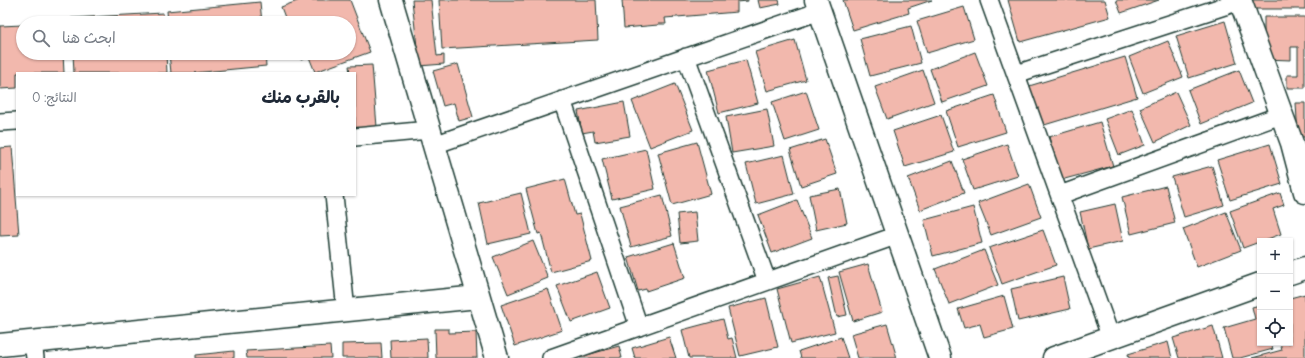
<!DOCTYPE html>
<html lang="ar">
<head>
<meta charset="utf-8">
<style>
  :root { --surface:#fff; --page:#f6f6f7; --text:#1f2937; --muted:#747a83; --line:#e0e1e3 }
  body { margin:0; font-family:Delius,"Playpen Sans Arabic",sans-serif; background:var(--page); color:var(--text); direction:rtl }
  .controls { position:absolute; right:12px; bottom:12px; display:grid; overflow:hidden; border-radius:0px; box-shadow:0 1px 3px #0004 }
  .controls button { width:36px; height:36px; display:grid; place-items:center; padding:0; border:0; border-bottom:1px solid var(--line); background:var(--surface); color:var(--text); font:20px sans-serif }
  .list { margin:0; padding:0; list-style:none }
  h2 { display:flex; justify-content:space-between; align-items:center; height:52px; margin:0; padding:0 16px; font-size:17px }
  h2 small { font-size:13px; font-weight:400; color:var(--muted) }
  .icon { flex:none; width:22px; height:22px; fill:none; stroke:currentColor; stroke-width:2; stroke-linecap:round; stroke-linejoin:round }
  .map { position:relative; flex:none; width:1305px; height:358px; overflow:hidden; direction:ltr }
  .search { position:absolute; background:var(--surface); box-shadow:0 1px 3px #0004; left:16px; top:16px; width:340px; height:44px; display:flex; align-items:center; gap:10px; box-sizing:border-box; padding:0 14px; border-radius:22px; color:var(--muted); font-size:15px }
  .panel { position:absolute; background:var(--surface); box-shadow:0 1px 3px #0004; left:16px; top:72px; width:340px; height:124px; border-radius:0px; direction:rtl }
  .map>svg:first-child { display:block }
  .building { fill:#f2b8ad; stroke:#1f3d34 }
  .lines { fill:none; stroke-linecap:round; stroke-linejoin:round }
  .street-casing { stroke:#1f3d34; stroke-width:20 }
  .secondary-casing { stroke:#1f3d34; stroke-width:25 }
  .street { stroke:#fff; stroke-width:17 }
  .secondary { stroke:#fff; stroke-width:22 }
</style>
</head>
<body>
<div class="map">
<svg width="1305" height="358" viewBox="0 0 1305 358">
  <rect width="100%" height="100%" fill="#fff"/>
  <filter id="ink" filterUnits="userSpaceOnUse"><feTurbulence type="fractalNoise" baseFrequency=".025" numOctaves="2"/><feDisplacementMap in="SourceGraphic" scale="8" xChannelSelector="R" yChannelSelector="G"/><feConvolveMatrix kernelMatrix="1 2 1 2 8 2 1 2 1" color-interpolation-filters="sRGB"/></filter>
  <g filter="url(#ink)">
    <path class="building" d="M300,0H350L370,52L315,72L309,57L301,60L299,53H349V23H287L281,7Z
      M412,0H431L437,56L444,55V64L419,66Z
      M439,0H596L598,40L442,49Z
      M622,0H748V1L737,2V12L665,18L666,24H658V25L624,28Z
      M758,0H779L780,4L760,8Z
      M843,0H932L908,8L909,13L853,30Z
      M1008,0H1105L1110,17L1020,42Z
      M1116,0H1159L1121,13Z
      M1249,0H1305V9H1249Z
      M260,2L262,23H168L167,11Z
      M964,7L974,39L927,53L917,21Z
      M163,13L164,23H71V18Z
      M1264,17H1305V88H1287V75H1298V47H1291V60L1264,59Z
      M1225,21L1237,63L1189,78L1176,36Z
      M23,25V53H63L64,73H17V88L0,89V26Z
      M911,26L921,63L870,76L860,39Z
      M795,40L806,80L767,91L755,52Z
      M1168,41L1183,77L1143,93L1129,57Z
      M975,52L988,86L942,102L930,69Z
      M73,53H166L167,73H74Z
      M169,53H265L266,66L193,73H171Z
      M1125,57L1137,97L1041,126L1029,86Z
      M746,60L758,103L719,113L708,70Z
      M458,64L473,117L459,121L454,103L443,106L433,71Z
      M372,65L377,127L355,129V73H350L349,66Z
      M923,70L934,102L887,119L875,87Z
      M1239,70L1252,103L1201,124L1188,90Z
      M675,84L693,130L650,147L632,101Z
      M806,91L819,130L785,141L772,102Z
      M1176,92L1191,125L1155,142L1140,108Z
      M994,95L1006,132L958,147L946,111Z
      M624,102L630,136L595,142L593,131L582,133L578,111Z
      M1296,103H1305V137H1298Z
      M767,109L774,146L732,153L726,117Z
      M1132,109L1145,145L1119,155L1105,119Z
      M941,115L954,152L905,167L893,131Z
      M1100,122L1113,166L1061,180L1049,137Z
      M825,139L837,174L801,186L790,150Z
      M697,142L711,194L672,205L658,153Z
      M1007,144L1018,176L973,190L962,159Z
      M1270,144L1282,184L1230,200L1217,160Z
      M12,147L19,235L0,236V148Z
      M646,149L655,189L612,199L602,159Z
      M784,155L794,194L756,204L746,164Z
      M952,161L964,193L920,210L908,178Z
      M1212,166L1224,205L1184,217L1172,177Z
      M565,179L575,215L580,214L592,261L551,272L541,233L538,234L526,189Z
      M1029,184L1041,217L991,235L978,203Z
      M1166,186L1175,223L1131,234L1122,197Z
      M840,189L847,223L816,230L809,195Z
      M521,193L531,234L488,244L479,203Z
      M1280,193L1284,205L1273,209L1281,234L1243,248L1230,211Z
      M662,195L672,236L631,247L620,206Z
      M797,200L812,238L772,253L758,215Z
      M1115,204L1123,241L1088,249L1080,212Z
      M973,207L982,243L933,256L924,220Z
      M695,212L698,241L680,243L677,214Z
      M1226,212L1241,250L1197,267L1183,229Z
      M1043,230L1056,265L1002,284L989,248Z
      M533,241L548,278L508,294L493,257Z
      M674,243L685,278L646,291V289L638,291L628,257Z
      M984,250L998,285L949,304L935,269Z
      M868,264L882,312L853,321L839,272Z
      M597,272L610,308L571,322L557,286Z
      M838,276L847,315L837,317L828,278Z
      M820,277L835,332L791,343L777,289Z
      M1063,277L1070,309L1018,321L1011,289Z
      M548,289L562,330L515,346L501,305Z
      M1305,294V358H1252L1282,350L1280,343H1290V298Z
      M1004,296L1013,329L984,337L980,324L964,328L958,309Z
      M766,298L778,347L740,356L728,308Z
      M1260,305V343H1271L1273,349L1240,358H1232L1224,328L1255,319L1252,307Z
      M723,319L728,339L732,338L737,358H689L682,330Z
      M887,324L897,358H858L851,334Z
      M1213,326L1222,358H1179L1173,338Z
      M435,329H449V333L476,332L477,358H436Z
      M669,337L676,358H635L632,348Z
      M841,337L848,358H801L799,351Z
      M427,338L428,358H391L390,340Z
      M1168,342L1172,358H1129L1128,354Z
      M381,343L382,358H342V344Z
      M330,346L331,358H247L246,351Z
      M619,346L622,358H580V357Z
      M234,351V358H196V355Z"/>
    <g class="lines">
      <defs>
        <path id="street" d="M989,0L1111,338
          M686,57L767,281
          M1016,74L1240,1
          M562,100L639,327
          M0,122L17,121
          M355,137L429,130
          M434,145L820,11
          M334,195L346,311
          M1060,195L1281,115
          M33,342L35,358
          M551,358L898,235"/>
        <path id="secondary" d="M391,0L497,358
          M816,0L940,358
          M1240,0L1292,143L1305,192
          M1290,273L1305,268
          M0,345L478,297
          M1054,358L1260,284"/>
      </defs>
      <use href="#street" class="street-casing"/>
      <use href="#secondary" class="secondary-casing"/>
      <use href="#street" class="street"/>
      <use href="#secondary" class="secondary"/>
    </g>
  </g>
</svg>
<div class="controls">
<button>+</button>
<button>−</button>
<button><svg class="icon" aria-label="locate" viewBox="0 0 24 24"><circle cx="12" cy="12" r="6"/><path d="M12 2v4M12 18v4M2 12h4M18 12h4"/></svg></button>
</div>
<div class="search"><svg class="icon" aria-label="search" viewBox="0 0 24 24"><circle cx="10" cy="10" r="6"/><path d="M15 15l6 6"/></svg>ابحث هنا</div>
<section class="panel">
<h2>بالقرب منك<small>النتائج: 0</small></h2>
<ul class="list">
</ul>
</section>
</div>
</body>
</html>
